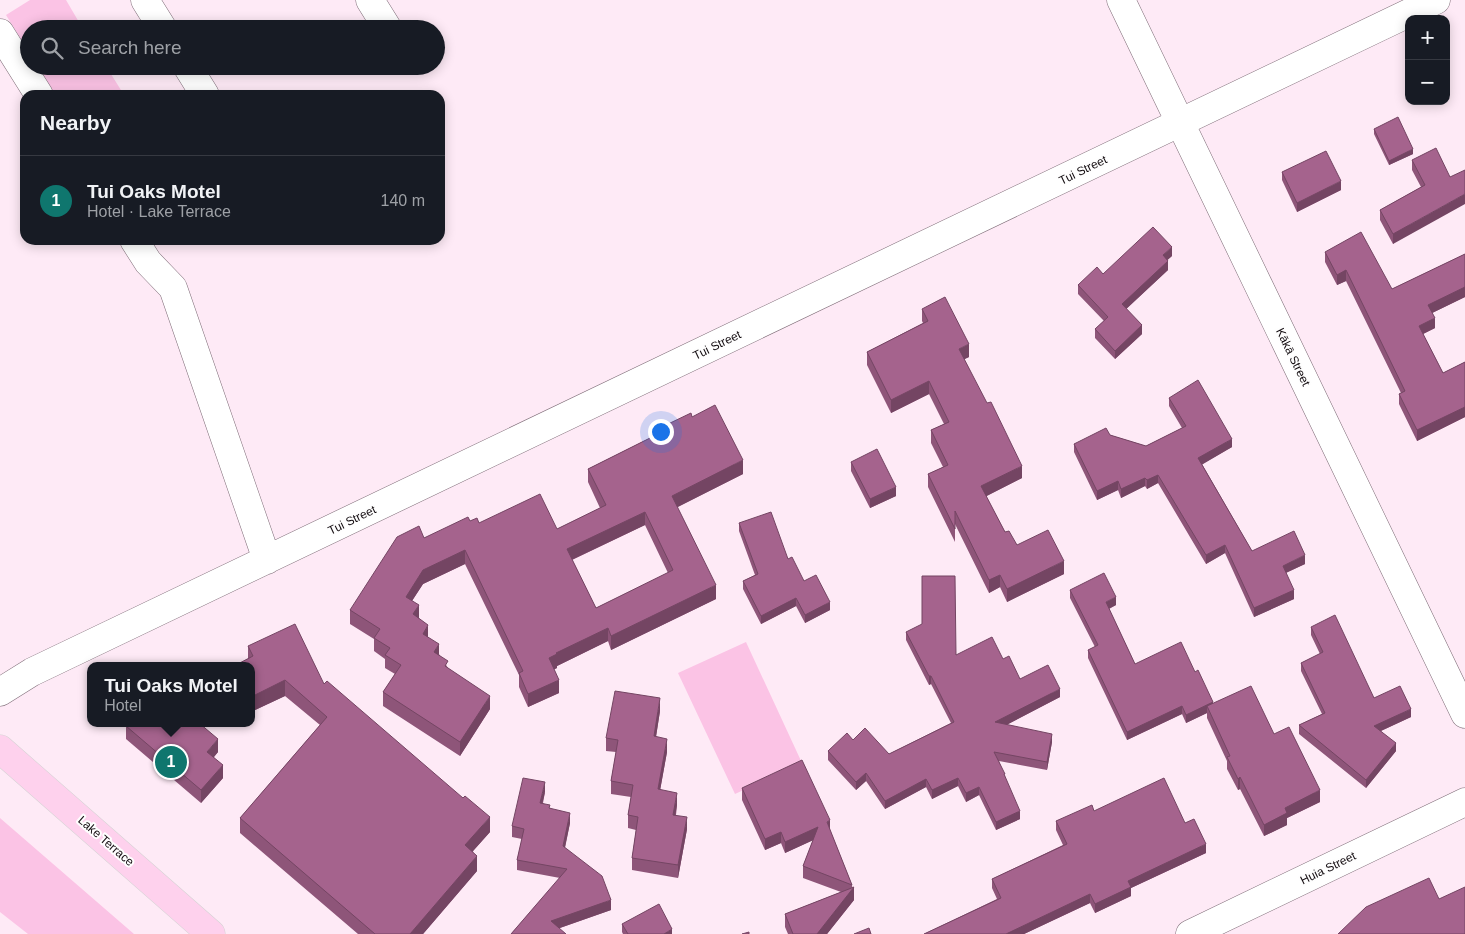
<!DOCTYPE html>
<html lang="en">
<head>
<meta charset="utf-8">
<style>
  :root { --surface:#171b24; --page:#242831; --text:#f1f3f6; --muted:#9ea1a6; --line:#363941; --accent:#0f766e }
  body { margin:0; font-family:Helvetica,sans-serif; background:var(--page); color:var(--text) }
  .controls { position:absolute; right:15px; top:15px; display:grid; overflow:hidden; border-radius:10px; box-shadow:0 2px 12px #0003 }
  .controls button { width:45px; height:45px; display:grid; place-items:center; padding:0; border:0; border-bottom:1px solid var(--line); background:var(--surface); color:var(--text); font:25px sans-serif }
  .you { position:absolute; left:660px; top:431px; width:18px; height:18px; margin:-12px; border:4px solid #fff; border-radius:50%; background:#1a73e8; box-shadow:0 0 0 8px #1a73e833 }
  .badge { display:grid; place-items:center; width:32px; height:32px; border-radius:50%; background:var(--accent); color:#fff; font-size:16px; font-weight:700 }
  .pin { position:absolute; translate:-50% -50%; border:2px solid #fff; box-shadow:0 1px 5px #0006 }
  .popup { position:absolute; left:87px; top:662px; width:168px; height:65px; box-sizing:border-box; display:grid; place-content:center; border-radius:10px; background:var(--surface); filter:drop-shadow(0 1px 4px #0005); font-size:16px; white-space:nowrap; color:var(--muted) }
  .popup b { font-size:19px; color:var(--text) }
  .popup::after { content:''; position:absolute; left:50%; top:100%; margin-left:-10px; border:10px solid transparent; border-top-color:var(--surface) }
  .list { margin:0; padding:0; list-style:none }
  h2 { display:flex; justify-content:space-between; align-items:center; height:65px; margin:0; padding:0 20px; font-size:21px }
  h2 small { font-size:16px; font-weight:400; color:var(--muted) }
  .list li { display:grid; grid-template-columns:32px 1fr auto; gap:15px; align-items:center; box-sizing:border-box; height:90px; padding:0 20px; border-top:1px solid var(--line) }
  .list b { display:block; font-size:19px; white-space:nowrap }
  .list p { margin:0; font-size:16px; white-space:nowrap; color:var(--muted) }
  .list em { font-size:16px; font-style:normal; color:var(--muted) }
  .icon { flex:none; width:28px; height:28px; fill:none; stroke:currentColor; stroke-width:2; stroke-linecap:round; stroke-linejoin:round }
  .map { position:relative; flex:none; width:1465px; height:934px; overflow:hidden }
  .search { position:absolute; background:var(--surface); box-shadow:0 2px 12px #0003; left:20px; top:20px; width:425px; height:55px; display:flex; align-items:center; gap:12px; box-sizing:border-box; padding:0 18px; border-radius:28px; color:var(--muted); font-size:19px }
  .panel { position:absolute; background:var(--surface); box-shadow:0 2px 12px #0003; left:20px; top:90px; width:425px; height:155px; border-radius:15px }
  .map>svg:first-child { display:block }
  .green { fill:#fbc3e5 }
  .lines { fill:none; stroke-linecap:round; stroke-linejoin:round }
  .minor-casing { stroke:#7e6c77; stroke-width:29 }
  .major-casing { stroke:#d5d3d4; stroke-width:29 }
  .minor { stroke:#fff; stroke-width:28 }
  .major { stroke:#fed1ed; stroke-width:28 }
  .wall { fill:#8e5579; fill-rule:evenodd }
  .shaded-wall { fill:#744563 }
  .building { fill:#a5638d; stroke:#744563; fill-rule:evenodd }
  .labels { text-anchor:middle; stroke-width:4; stroke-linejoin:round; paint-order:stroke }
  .street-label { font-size:12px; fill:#140d11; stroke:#fefefe }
</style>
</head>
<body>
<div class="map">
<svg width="1465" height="934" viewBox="0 0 1465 934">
  <rect width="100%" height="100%" fill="#feeaf6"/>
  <path class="green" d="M30,0H66L83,29H29V52L6,15Z
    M37,66H106L124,95H55Z
    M746,642L802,763L735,794L678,673Z
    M0,818L134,934H28L0,912Z"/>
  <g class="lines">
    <defs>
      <path id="minor" d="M145,0L163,29
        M370,0L388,29
        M1121,0L1465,714
        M0,33L39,95
        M187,66L205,95
        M134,240L148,262L173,288L267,560
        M0,692L32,672L1436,0
        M1190,934L1465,802"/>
      <path id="major" d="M0,749L211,934"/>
    </defs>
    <use href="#minor" class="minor-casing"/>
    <use href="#major" class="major-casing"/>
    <use href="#minor" class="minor"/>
    <use href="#major" class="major"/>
  </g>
  <path class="wall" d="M1374,129L1413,154L1389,165L1374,134Z
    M1412,160L1450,177L1393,244L1380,220V210L1421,187L1412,170Z
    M1282,172L1341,190L1297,212L1282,180Z
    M1325,252L1392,289L1465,254V297L1432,313L1435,328L1423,334L1443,373L1465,362V417L1417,441L1399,404V394L1401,393L1346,281L1337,285L1325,262Z
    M1172,256L1167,260L1168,270L1126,309L1142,334L1115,359L1095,338V329L1104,321L1078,294V285L1103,274Z
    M922,309L969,357L964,359L1022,478L986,496L1005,532L1017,545L1064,574L1007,602L1000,587L989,593L955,524V542L928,487V474L943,467L931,443V430L944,424L929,394L891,413L867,365V352L923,323L922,321Z
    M1169,398L1232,447L1202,464L1252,551L1305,564L1286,573L1294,599L1254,617L1225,553L1206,564L1158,483L1147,489L1145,486L1121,498L1118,490L1097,500L1074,452V444L1110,435L1146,446L1182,428L1169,406Z
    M692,417L743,474L677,507L716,599L611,650L608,641L557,666V668L554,669L559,693L528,707L519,687V675L465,564L423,584L412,601L419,618L428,637L448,668L490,709L460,756L383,706V692L395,674L385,668V659L374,651V639L350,624V610L424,538L470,521L479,523L557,529L600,508L588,482V469L666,430V425ZM645,525L668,573L596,608L572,560Z
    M851,462L896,496L870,508L851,471Z
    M739,523L788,559L804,581L830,610L805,623L796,606L761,624L743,589V581L755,575L739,531Z
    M1070,590L1116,605L1109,609L1135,664L1195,672L1213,703L1274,734L1320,802L1287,818V825L1264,836L1240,789L1238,790L1227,769V761L1207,718V713L1186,723L1182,714L1127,740L1088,658V650L1095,647L1070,598Z
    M1311,627L1374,698L1411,717L1381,731L1396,751L1366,788L1299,734V725L1322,714L1301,671V663L1320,654L1311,635Z
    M906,632L956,655L1003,659L1020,679L1060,697L1006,725L1052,742L1047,770L999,761L1005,777L1020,819L996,830L979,795L966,802L958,786L932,799L926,787L885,809L866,781L856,790L828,760V751L853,740L889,754L951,723L931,684L929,685L906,640Z
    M248,646L324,684L490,832L473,851L477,871L423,934H358L240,833V818L320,725L285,696L251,712V666L248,659Z
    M660,711L656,737L667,752L660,790L677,805L676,815L687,829L678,878L632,870V858L636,830L628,828V815L631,797L611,794V781L616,752L606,751V738Z
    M126,726L218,752L214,757L223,778L201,803L126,739Z
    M742,788L830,830L852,885L854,900L827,934H788L785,927V914L841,892L803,878V866L813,840L785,853L781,843L765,850L742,800Z
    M545,792L543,803L570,823L565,848L611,910L560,928L511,934L560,878L517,870V860L522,839L512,837V826Z
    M1094,811L1185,823L1206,853L1131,888V896L1095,913L1090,903L1024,934H924L997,899L992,888V879L1063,845L1056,830V821Z
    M622,924L672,934H623L622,932Z"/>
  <path class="shaded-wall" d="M1413,149V154L1389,165V161Z
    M1341,181V190L1297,212V203Z
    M1465,194V204L1393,244V234Z
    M1172,247V256L1163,264V255Z
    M1168,261V270L1122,313V304Z
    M1346,270V281L1337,285V275Z
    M1465,287V297L1428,315V305Z
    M1435,318V328L1419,336V326Z
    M1142,325V334L1115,359V351Z
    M969,344V357L959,362V349Z
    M929,381V394L891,413V400Z
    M1465,407V417L1417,441V430Z
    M1232,439V447L1198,467V458Z
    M743,460V474L672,510V496Z
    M1022,466V478L981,499V486Z
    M1158,475V483L1147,489V480Z
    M1145,478V486L1121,498V489Z
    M1118,481V490L1097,500V491Z
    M896,487V496L870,508V499Z
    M645,512V525L567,562V549Z
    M1225,545V553L1206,564V555Z
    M465,550V564L423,584L406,610V597L423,570Z
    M1305,555V564L1283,574V566Z
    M1064,561V574L1007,602V589Z
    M1000,575V587L989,593V580Z
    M716,585V599L611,650V636Z
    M1294,590V599L1254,617V608Z
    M1116,597V605L1106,610V602Z
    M796,598V606L761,624V616Z
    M830,602V610L805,623V615Z
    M419,605V619L413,614Z
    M428,625V638L423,634Z
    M608,628V641L557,666V668L549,672V658L556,653Z
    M439,644V658L434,652Z
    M929,676H931V684L929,685Z
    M285,680V696L251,712V697Z
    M559,680V693L528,707V694Z
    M1060,689V697L995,731V722Z
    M490,696V709L460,756V742Z
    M660,698V711L654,749V736Z
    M1213,702V710L1207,706V713L1186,723V715Z
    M1182,706V714L1127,740V732Z
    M1411,709V717L1374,734V726Z
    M1052,734V742L1047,770V762Z
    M218,739V752L207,765V752Z
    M667,739V752L658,802V789Z
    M1396,743V751L1366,788V780Z
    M223,765V778L201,803V790Z
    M866,773V781L856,790V782Z
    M1240,777V789L1238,790V779Z
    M958,778V786L932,799V790Z
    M926,779V787L885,809V801Z
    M545,782V792L540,813V803Z
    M979,787V795L966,802V793Z
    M1320,790V802L1287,818V825L1264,836V825L1285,808Z
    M677,793V805L673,828V815Z
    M1020,811V819L996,830V822Z
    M570,813V823L563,856V846Z
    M490,817V832L465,860V845Z
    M687,817V829L678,878V865Z
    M830,820V832L827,822Z
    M818,827V838L785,853V842Z
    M781,832V843L765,850V839Z
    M1206,844V853L1131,888V896L1095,913V904L1128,881Z
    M477,856V871L423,934H410Z
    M854,887V900L827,934H817Z
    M1090,894V903L1024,934H1006Z
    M611,900V910L551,931V921Z
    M672,929V934H664Z"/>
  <path class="building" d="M1398,117L1413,149L1389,161L1374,129Z
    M1436,148L1450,177L1465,170V194L1393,234L1380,210L1425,185L1412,160Z
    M1326,151L1341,181L1297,203L1282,172Z
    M1153,227L1172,247L1163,255L1168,261L1122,304L1142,325L1115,351L1095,329L1108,317L1078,285L1097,267L1103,274Z
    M1361,232L1392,289L1465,254V287L1428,305L1435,318L1419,326L1443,373L1465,362V407L1417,430L1399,394L1405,391L1346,270L1337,275L1325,252Z
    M945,297L969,344L959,349L987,403L991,402L1022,466L981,486L1005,532L1009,531L1017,545L1048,530L1064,561L1007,589L1000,575L989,580L955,511V529L928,474L948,465L931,430L949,422L929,381L891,400L867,352L928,321L922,309Z
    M1198,380L1232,439L1198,458L1252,551L1294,531L1305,555L1283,566L1294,590L1254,608L1225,545L1206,555L1158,475L1147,480L1145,478L1121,489L1118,481L1097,491L1074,444L1106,428L1110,435L1146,446L1186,426L1169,398Z
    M715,405L743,460L672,496L716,585L611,636L608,628L556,653L557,654L549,658L559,680L528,694L519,673L523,671L465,550L423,570L406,597L419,605L413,614L428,625L423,634L439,644L434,652L448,661L445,666L490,696L460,742L383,692L401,665L385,655L390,648L374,638L380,629L350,610L397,537L419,526L424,538L468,517L470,521L477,518L479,523L540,494L557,529L606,505L588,469L668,429L666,425L691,413L692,417ZM645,512L673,570L596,608L567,549Z
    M877,449L896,487L870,499L851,462Z
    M771,512L788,559L792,557L804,581L816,575L830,602L805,615L796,598L761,616L743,581L758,574L739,523Z
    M1104,573L1116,597L1106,602L1135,664L1181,642L1195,672L1198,670L1213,702L1186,715L1182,706L1127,732L1088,650L1098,645L1070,590Z
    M922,576H955L956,655L992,637L1003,659L1009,656L1020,679L1048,665L1060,689L995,722L1052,734L1047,762L994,752L1005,774H1004L1020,811L996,822L979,787L966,793L958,778L932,790L926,779L885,801L866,773L856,782L828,751L847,733L853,740L865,728L889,754L954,722L931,676H929L906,632L922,624Z
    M1335,615L1374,698L1400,686L1411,709L1374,726L1396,743L1366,780L1299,725L1325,713L1301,663L1323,652L1311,627Z
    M295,624L324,684L327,681L463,798L465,796L490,817L465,845L477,856L410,934H375L240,818L327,717L285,680L251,697V666H234L253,656L248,646Z
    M1251,686L1274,734L1289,727L1320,790L1285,808L1287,813L1264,825L1240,777L1238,779L1227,757L1230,756L1207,706Z
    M615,691L660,698L654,736L667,739L658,789L677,793L673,815L687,817L678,865L632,858L638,817L628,815L633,785L611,781L618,740L606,738Z
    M128,723H199L218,739L207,752L223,765L201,790L126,726Z
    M802,760L830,820L827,822L852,885L803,866L818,827L785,842L781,832L765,839L742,788Z
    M523,778L545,782L540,803L550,805L549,808L570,813L563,846L602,876L611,900L551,921L566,934H511L567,869L517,860L524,829L512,826Z
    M1164,778L1185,823L1194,819L1206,844L1128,881L1131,887L1095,904L1090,894L1006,934H924L1001,898L992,879L1067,844L1056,821L1092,805L1094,811Z
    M1429,878L1439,899L1465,887V934H1338L1366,907Z
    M854,887L817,934H793L785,914Z
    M659,904L672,929L664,934H628L622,924Z
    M869,928L871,934H854Z
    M749,932V934H742Z"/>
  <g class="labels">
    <g class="street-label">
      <text transform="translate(1083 170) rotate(-26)" y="4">Tui Street</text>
      <text transform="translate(717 345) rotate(-26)" y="4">Tui Street</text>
      <text transform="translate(1293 357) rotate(64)" y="4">Kākā Street</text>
      <text transform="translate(352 520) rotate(-26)" y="4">Tui Street</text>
      <text transform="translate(106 841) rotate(41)" y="4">Lake Terrace</text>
      <text transform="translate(1328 868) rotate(-26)" y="4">Huia Street</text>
    </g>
  </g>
</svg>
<div class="controls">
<button>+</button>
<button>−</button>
</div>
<div class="you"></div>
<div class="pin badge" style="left:171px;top:762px">1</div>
<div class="popup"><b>Tui Oaks Motel</b>Hotel</div>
<div class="search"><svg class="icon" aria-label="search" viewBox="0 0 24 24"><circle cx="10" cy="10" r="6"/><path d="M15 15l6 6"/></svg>Search here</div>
<section class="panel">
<h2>Nearby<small></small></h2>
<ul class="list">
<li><span class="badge">1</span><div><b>Tui Oaks Motel</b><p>Hotel · Lake Terrace</p></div><em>140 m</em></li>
</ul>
</section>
</div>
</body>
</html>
